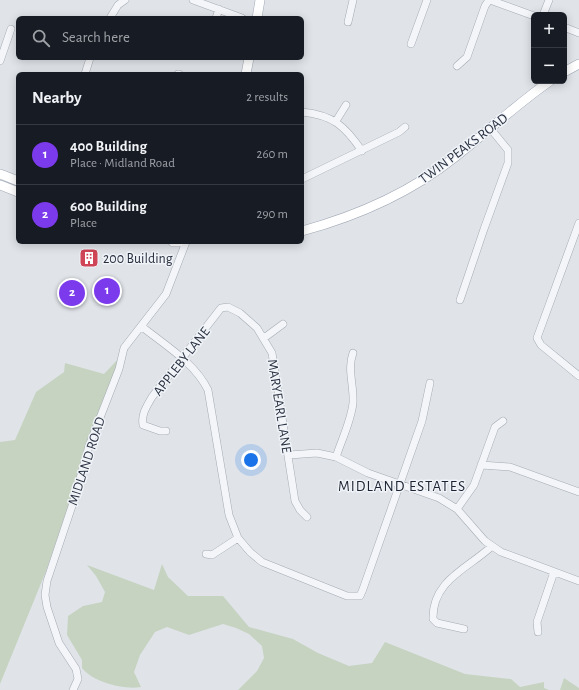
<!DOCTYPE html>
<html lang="en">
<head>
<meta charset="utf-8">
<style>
  :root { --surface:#171b24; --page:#242831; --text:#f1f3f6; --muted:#9ea1a6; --line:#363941; --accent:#7c3aed }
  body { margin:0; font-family:"Alegreya Sans",sans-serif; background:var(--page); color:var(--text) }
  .controls { position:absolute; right:12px; top:12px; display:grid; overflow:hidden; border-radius:6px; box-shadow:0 2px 10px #0003 }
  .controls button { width:36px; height:36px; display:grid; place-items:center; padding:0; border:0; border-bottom:1px solid var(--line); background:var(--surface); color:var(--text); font:20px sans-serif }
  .you { position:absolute; left:251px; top:460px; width:14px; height:14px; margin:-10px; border:3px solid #fff; border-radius:50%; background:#1a73e8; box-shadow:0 0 0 6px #1a73e833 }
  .badge { display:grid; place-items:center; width:26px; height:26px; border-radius:50%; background:var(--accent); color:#fff; font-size:13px; font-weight:700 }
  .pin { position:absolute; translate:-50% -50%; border:2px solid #fff; box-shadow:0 1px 4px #0006 }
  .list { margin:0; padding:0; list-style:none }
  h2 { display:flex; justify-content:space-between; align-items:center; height:52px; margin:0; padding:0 16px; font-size:17px }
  h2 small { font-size:13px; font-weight:400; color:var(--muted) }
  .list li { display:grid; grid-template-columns:26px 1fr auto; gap:12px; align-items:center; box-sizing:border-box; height:60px; padding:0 16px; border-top:1px solid var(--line) }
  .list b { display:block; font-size:15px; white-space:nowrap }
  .list p { margin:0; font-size:13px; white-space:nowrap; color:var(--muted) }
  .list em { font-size:13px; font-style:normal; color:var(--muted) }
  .icon { flex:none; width:22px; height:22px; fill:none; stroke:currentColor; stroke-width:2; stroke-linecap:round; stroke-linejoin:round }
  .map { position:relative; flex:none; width:579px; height:690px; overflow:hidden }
  .search { position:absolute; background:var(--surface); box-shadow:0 2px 10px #0003; left:16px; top:16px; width:288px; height:44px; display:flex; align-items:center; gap:10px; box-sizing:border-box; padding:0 14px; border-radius:6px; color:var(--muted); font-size:15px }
  .panel { position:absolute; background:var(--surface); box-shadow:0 2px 10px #0003; left:16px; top:72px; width:288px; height:172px; border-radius:6px }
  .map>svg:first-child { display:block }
  .green { fill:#c6d3c1 }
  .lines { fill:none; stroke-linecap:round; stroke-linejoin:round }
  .minor-casing { stroke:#a5abb3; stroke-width:8 }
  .major-casing { stroke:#a0a8b5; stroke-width:10 }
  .minor { stroke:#f3f5f8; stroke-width:7 }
  .major { stroke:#fff; stroke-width:9 }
  .labels { text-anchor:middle; stroke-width:3; stroke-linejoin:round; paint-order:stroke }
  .street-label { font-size:14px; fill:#293141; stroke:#f0f3f7 }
  .poi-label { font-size:14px; fill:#293141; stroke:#f0f3f7; text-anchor:start }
  .neighbourhood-label { font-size:15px; letter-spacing:1px; fill:#1b2232; stroke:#f0f3f7 }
</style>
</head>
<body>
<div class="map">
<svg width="579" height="690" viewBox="0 0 579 690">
  <rect width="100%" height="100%" fill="#e0e4e9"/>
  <path class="green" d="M120,357L46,571L0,684V442L15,440L36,392L64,372L65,363L104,374Z
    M162,564L168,577L188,596H223L249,627L293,639L318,653L349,666L372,663L385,642L465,674L511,679L520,687L544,682V688L549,690H238L257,671L264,658L262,646L249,634L236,628L223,624L189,635L167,627L155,632L140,655L134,672L141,687C123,690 93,682 82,668V660L67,635L68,616L83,606L102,602L105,592L96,576L87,565L154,590Z
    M564,678L579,688V690H560Z"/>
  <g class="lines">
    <defs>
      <path id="minor" d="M193,0L242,18
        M490,0L534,16
        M543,15L549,0
        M110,18L118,5L125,0
        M216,18L219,9
        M348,22L353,0
        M564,27L579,33
        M411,44L427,0
        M0,61L11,29
        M457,66L467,57L485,6L489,0
        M85,74L90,58
        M178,74H179
        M302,112C333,115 345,126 362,151
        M336,121L346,105
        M302,179L399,132L405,127
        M579,223L537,338L541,345L579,376
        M460,300L484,229L508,163V150L490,128
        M141,326C165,345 195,363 208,390L229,515L238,538L250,552L262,562L347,596H360L363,589L422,421L430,383
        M264,338L283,324
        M166,431H160L143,425C141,414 147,406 152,397L221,308L228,307L240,313L257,328L272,353L295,501L300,510L307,517
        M289,455L317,453L336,457L368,473L439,498L457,509L485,541L501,552L579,581
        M336,457C342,439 351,421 353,403C354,385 347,369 353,353
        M481,465L510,467L579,492
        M457,509L474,485L495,427L503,421
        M206,554L212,555L238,538
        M464,629L437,623L433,619C432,580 469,568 492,546
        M538,632L537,622L554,572
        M73,690L78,679L76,669L59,643L47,607L45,595L47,581L74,500L89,446L119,369L124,348L166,294L186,242"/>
      <path id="major" d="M257,18L260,0
        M564,72L579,64
        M246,74L249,58
        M0,174L18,181
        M0,185L18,192
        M302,231C357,216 410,193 455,157C487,132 517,104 550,81
        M173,242H179"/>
    </defs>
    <use href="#minor" class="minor-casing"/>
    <use href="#major" class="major-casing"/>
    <use href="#minor" class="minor"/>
    <use href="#major" class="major"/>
  </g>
  <defs>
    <symbol id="building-square" viewBox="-11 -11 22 22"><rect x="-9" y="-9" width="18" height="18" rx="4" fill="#cf4557" stroke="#f0f3f7"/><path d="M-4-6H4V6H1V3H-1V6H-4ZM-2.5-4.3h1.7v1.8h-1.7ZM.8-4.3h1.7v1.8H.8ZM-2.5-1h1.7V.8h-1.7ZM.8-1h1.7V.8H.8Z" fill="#fff"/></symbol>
  </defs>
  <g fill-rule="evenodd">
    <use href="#building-square" x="78" y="247" width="22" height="22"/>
  </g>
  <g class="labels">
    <g class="street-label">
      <text transform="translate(463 148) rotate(-37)" y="5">TWIN PEAKS ROAD</text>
      <text transform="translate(181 361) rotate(-52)" y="5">APPLEBY LANE</text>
      <text transform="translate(280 406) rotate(81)" y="5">MARYEARL LANE</text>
      <text transform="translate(86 461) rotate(-72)" y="5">MIDLAND ROAD</text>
    </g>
    <g class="poi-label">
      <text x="103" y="263">200 Building</text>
    </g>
    <g class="neighbourhood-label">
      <text x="402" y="491">MIDLAND ESTATES</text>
    </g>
  </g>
</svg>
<div class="controls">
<button>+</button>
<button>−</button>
</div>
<div class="you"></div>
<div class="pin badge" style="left:107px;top:291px">1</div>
<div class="pin badge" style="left:72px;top:293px">2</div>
<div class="search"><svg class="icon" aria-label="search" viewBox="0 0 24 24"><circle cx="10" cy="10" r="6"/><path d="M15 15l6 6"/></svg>Search here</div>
<section class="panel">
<h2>Nearby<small>2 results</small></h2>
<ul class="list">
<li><span class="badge">1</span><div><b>400 Building</b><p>Place · Midland Road</p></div><em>260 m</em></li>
<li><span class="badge">2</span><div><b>600 Building</b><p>Place</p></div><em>290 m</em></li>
</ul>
</section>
</div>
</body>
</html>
